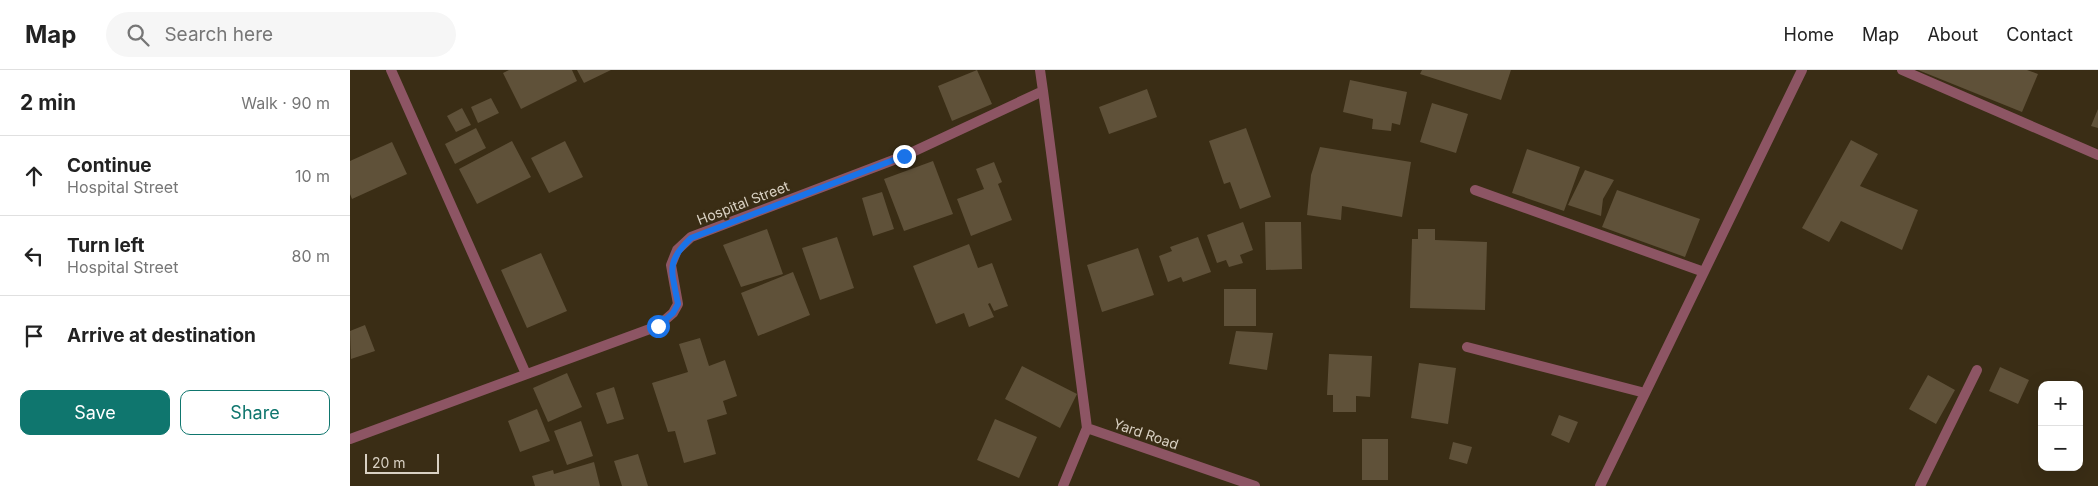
<!DOCTYPE html>
<html lang="en">
<head>
<meta charset="utf-8">
<style>
  :root { --surface:#fff; --page:#f6f6f6; --text:#222; --muted:#767676; --line:#e0e0e0; --accent:#0f766e }
  body { margin:0; font-family:Inter,sans-serif; background:var(--page); color:var(--text) }
  .controls { position:absolute; right:15px; bottom:15px; display:grid; overflow:hidden; border-radius:10px; box-shadow:0 5px 20px #0002 }
  .controls button { width:45px; height:45px; display:grid; place-items:center; padding:0; border:0; border-bottom:1px solid var(--line); background:var(--surface); color:var(--text); font:25px sans-serif }
  .scale { position:absolute; left:15px; bottom:12px; width:74px; box-sizing:border-box; padding-left:5px; border:2px solid #d9d1c3; border-top:0; font-size:14px; line-height:18px; white-space:nowrap; color:#d9d1c3; -webkit-text-stroke:4px #3a2d15; paint-order:stroke }
  .stop { position:absolute; width:15px; height:15px; margin:-11px; border:4px solid #1a73e8; border-radius:50%; background:#fff }
  .stop.end { background:#1a73e8; border-color:#fff; box-shadow:0 1px 5px #0008 }
  .list { margin:0; padding:0; list-style:none }
  h2 { display:flex; justify-content:space-between; align-items:center; height:65px; margin:0; padding:0 20px; font-size:21px }
  h2 small { font-size:16px; font-weight:400; color:var(--muted) }
  .list li { display:grid; grid-template-columns:32px 1fr auto; gap:15px; align-items:center; box-sizing:border-box; height:80px; padding:0 20px; border-top:1px solid var(--line) }
  .list b { display:block; font-size:19px; white-space:nowrap }
  .list p { margin:0; font-size:16px; white-space:nowrap; color:var(--muted) }
  .list em { font-size:16px; font-style:normal; color:var(--muted) }
  .actions { display:flex; gap:10px; padding:15px 20px }
  .actions a { flex:1; padding:11px 0; border:1px solid var(--accent); border-radius:10px; text-align:center; font-size:18px; color:var(--accent) }
  .actions .main { background:var(--accent); color:#fff }
  .icon { flex:none; width:28px; height:28px; fill:none; stroke:currentColor; stroke-width:2; stroke-linecap:round; stroke-linejoin:round }
  .map { position:relative; flex:none; width:1748px; height:416px; overflow:hidden }
  header { display:flex; align-items:center; gap:30px; box-sizing:border-box; height:70px; padding:0 25px; background:var(--surface); border-bottom:1px solid var(--line) }
  header strong { font-size:24px }
  nav { display:flex; gap:28px; margin-inline-start:auto; font-size:18px }
  .search { width:350px; height:45px; background:var(--page); display:flex; align-items:center; gap:12px; box-sizing:border-box; padding:0 18px; border-radius:28px; color:var(--muted); font-size:19px }
  main { display:flex }
  aside { flex:1; background:var(--surface) }
  .map>svg:first-child { display:block }
  .building { fill:#5f5139 }
  .lines { fill:none; stroke-linecap:round; stroke-linejoin:round }
  .street { stroke:#8d5564; stroke-width:10 }
  .route { stroke:#1a73e8; stroke-width:6 }
  .labels { text-anchor:middle; stroke-width:5; stroke-linejoin:round; paint-order:stroke }
  .street-label { font-size:14px; fill:#d9d1c3; stroke:#3a2d15 }
</style>
</head>
<body>
<header>
<strong>Map</strong>
<div class="search"><svg class="icon" aria-label="search" viewBox="0 0 24 24"><circle cx="10" cy="10" r="6"/><path d="M15 15l6 6"/></svg>Search here</div>
<nav><a>Home</a><a>Map</a><a>About</a><a>Contact</a></nav>
</header>
<main>
<aside>
<h2>2 min<small>Walk · 90 m</small></h2>
<ul class="list">
<li><svg class="icon" aria-label="ahead" viewBox="0 0 24 24"><path d="M12 20V5M6 11l6-6 6 6"/></svg><div><b>Continue</b><p>Hospital Street</p></div><em>10 m</em></li>
<li><svg class="icon" aria-label="left" viewBox="0 0 24 24"><path d="M17 20v-9H6M10 6l-5 5 5 5"/></svg><div><b>Turn left</b><p>Hospital Street</p></div><em>80 m</em></li>
<li><svg class="icon" aria-label="arrive" viewBox="0 0 24 24"><path d="M6 21V4h12l-3 4 3 4H6"/></svg><div><b>Arrive at destination</b></div></li>
</ul>
<div class="actions"><a class="main">Save</a><a>Share</a></div>
</aside>
<div class="map">
<svg width="1748" height="416" viewBox="0 0 1748 416">
  <rect width="100%" height="100%" fill="#3a2d15"/>
  <path class="building" d="M159,0H222L227,11L171,39L153,3Z
    M227,0H261L234,13Z
    M627,0L642,34L602,51L588,16Z
    M1072,0H1161L1151,30L1070,4Z
    M1568,0H1677L1688,4L1672,42Z
    M1000,10L1057,22L1050,55L1042,53L1041,61L1022,59L1023,49L993,42Z
    M797,19L807,47L759,64L749,37Z
    M141,28L149,43L128,53L121,37Z
    M1082,33L1118,44L1106,83L1070,72Z
    M112,38L121,55L106,62L97,46Z
    M1748,39V58L1741,56Z
    M126,58L136,78L105,94L95,74Z
    M896,58L921,127L890,139L880,112L874,114L859,71Z
    M1501,70L1528,84L1510,116L1568,140L1552,180L1491,151L1479,172L1452,158Z
    M162,71L181,107L127,134L109,99Z
    M215,71L233,107L199,123L181,88Z
    M42,72L57,104L2,129L0,124V91Z
    M970,77L1061,92L1052,147L992,136L991,150L957,145L961,105Z
    M1177,79L1230,97L1214,141L1162,123Z
    M583,91L603,144L554,161L534,109Z
    M644,92L652,112L648,114L662,150L621,166L607,129L634,119L626,99Z
    M1235,100L1264,110L1253,129L1251,146L1218,135Z
    M1267,120L1350,149L1335,187L1252,157Z
    M532,122L544,159L523,166L512,128Z
    M893,152L903,180L890,185L893,193L879,197L876,190L867,193L857,165Z
    M915,152H951L952,199L916,200Z
    M417,159L433,204L391,217L373,175Z
    M1068,159H1085V170L1137,172L1135,240L1060,238L1062,169H1068Z
    M487,167L504,218L470,230L452,178Z
    M848,167L861,202L833,212L831,207L818,212L809,186L822,181L820,177Z
    M619,174L628,198L642,193L658,236L644,241L640,233L638,234L644,247L619,257L614,243L586,254L563,196Z
    M788,178L804,225L752,242L737,195Z
    M191,183L217,241L177,258L151,200Z
    M443,202L460,245L408,266L391,223Z
    M874,219H906V256H874Z
    M15,255L25,281L1,289L0,261Z
    M886,261L923,263L917,300L879,294Z
    M350,268L359,296L375,290L387,326L373,331L377,344L357,350L366,384L334,393L325,361L318,362L302,313L338,302L329,274Z
    M979,284L1022,286L1020,327L1006,326V342H983V325H977Z
    M1069,293L1106,298L1098,354L1061,348Z
    M672,296L727,324L710,358L655,329Z
    M1650,297L1679,310L1668,334L1639,321Z
    M217,303L232,337L198,352L183,318Z
    M1578,305L1605,320L1586,354L1559,339Z
    M264,317L274,349L257,354L246,323Z
    M187,339L200,371L170,382L158,351Z
    M1209,345L1228,352L1219,373L1201,365Z
    M645,349L687,367L669,408L627,390Z
    M231,351L243,386L217,395L204,361Z
    M1012,369H1038V410H1012Z
    M1103,372L1122,377L1117,394L1099,389Z
    M288,384L298,416H272L264,391Z
    M244,392L250,416H185L182,406L203,400L204,404Z"/>
  <g class="lines">
    <path class="street" d="M41,0L176,304
      M1552,0L1748,85
      M693,21L737,358
      M1125,120L1354,202
      M1117,277L1295,323
      M0,369L308,256L323,243L328,234L321,195L327,180L341,167L554,86L693,21L690,0
      M713,416L737,358L905,416
      M1250,416L1452,0
      M1570,416L1627,300"/>
  </g>
  <g class="lines">
    <path class="route" d="M308,256L323,243L328,234C322,201 315,192 341,168L554,86"/>
  </g>
  <g class="labels">
    <g class="street-label">
      <text transform="translate(393 133) rotate(-21)" y="5">Hospital Street</text>
      <text transform="translate(796 364) rotate(19)" y="5">Yard Road</text>
    </g>
  </g>
</svg>
<div class="controls">
<button>+</button>
<button>−</button>
</div>
<div class="scale">20 m</div>
<div class="stop" style="left:308px;top:256px"></div>
<div class="stop end" style="left:554px;top:86px"></div>
</div>
</main>
</body>
</html>
